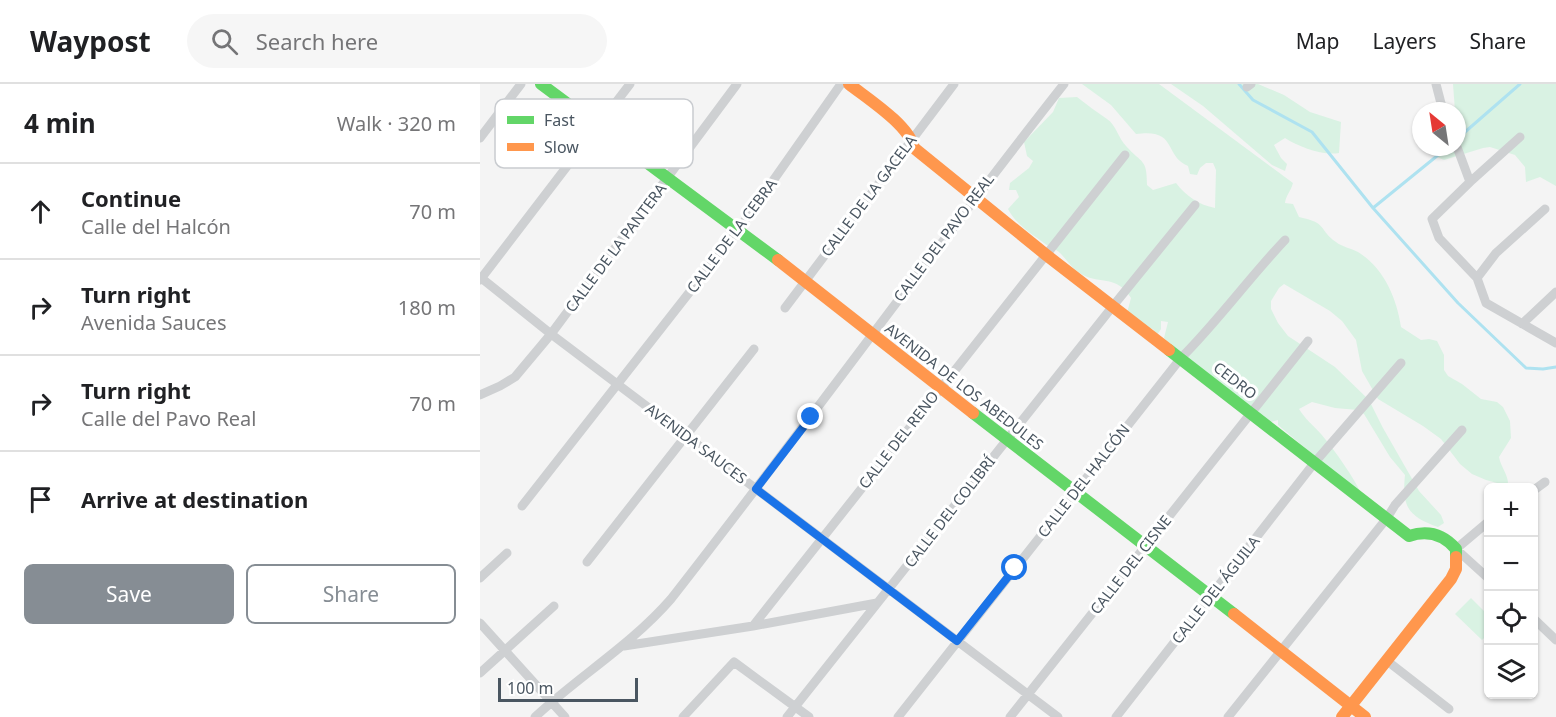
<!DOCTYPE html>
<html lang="en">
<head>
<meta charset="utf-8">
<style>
  :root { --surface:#fff; --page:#f6f6f6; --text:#202124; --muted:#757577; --line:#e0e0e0; --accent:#868d94 }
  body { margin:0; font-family:"Noto Sans",sans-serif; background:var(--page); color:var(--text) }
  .controls { position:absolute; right:18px; bottom:18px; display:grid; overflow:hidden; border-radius:9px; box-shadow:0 2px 4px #0004 }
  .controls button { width:54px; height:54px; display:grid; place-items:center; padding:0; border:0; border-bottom:2px solid var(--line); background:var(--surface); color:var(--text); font:30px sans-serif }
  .compass { position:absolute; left:932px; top:18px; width:54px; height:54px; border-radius:50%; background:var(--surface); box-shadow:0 2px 4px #0004; rotate:330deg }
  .scale { position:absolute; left:18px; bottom:15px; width:140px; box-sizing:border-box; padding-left:6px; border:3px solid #4a5661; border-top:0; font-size:16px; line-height:21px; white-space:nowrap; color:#4a5661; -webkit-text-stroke:4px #fff; paint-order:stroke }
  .stop { position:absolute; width:18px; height:18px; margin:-14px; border:4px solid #1a73e8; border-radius:50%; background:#fff }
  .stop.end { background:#1a73e8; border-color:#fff; box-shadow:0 2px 6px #0008 }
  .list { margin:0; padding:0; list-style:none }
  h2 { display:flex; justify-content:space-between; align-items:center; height:78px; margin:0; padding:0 24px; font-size:26px }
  h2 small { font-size:20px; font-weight:400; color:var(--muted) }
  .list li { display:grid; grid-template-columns:39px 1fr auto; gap:18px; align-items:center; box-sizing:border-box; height:96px; padding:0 24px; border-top:2px solid var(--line) }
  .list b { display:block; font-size:22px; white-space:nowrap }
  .list p { margin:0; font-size:20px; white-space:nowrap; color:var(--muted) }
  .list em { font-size:20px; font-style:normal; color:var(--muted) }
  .actions { display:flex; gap:12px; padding:18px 24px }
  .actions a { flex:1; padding:14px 0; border:2px solid var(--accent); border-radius:9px; text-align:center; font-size:21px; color:var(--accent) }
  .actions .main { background:var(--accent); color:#fff }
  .icon { flex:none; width:33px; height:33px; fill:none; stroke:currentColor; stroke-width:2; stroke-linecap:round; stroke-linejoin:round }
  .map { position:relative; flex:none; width:1076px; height:633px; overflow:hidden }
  header { display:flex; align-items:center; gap:36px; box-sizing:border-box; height:84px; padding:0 30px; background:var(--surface); border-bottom:2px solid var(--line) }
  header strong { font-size:28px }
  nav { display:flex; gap:33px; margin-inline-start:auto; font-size:21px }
  .search { width:420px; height:54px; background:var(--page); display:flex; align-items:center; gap:15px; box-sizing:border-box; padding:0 21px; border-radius:33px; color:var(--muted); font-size:22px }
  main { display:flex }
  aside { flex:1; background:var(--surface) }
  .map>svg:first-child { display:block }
  .green { fill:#d9f2e3 }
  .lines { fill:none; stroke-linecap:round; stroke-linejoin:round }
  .stream { stroke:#aee2f0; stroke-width:3 }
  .street { stroke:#ced0d2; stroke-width:9 }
  .fast { stroke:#63d668; stroke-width:12 }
  .slow { stroke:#ff974d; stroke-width:12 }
  .route { stroke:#1a73e8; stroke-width:8 }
  .labels { text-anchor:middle; stroke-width:6; stroke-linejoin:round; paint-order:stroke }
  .street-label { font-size:15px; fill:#4a5661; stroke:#fff }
  .key { fill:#fff; stroke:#c9ccd0; stroke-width:1.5 }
  .key-label { font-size:16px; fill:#4a5661 }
</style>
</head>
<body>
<header>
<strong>Waypost</strong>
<div class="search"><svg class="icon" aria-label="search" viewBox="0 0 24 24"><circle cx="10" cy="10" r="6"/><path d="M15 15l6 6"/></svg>Search here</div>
<nav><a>Map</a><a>Layers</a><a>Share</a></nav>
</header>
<main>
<aside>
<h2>4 min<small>Walk · 320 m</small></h2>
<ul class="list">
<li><svg class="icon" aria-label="ahead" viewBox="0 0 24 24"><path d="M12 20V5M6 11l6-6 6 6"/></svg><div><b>Continue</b><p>Calle del Halcón</p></div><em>70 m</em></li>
<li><svg class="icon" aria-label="right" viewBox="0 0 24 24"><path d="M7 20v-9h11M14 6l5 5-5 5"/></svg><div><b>Turn right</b><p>Avenida Sauces</p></div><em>180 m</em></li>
<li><svg class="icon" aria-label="right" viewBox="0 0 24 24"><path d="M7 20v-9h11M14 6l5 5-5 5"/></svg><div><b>Turn right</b><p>Calle del Pavo Real</p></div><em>70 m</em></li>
<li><svg class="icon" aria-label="arrive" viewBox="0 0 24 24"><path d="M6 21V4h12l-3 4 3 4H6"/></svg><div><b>Arrive at destination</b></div></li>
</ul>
<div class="actions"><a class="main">Save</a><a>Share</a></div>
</aside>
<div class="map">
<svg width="1076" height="633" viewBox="0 0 1076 633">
  <rect width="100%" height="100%" fill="#f4f4f4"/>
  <path class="green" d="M602,0H679L813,99C811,107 806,111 805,119L813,120L819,133C848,139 838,145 856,158C862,163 871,164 878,168C904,184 917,215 921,243L941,256L949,255L957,257L964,271V286L968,292L982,300L1001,315L1017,318L1023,323L1030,337L1031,354L1019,373C1021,384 1029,391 1028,402L1006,396L992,390L980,380L961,355L943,342L898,315L882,287L876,256L862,237L850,227L804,200L799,204L791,217V225L798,239L808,252L855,283L889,316L903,344L939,407L961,431L964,439L958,443C927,432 922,422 925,391L910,373L884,330L878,326L855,324L832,318L819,325C825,335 833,341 841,350C856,368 873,392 883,413L798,341V336L791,338L693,264L684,254L688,238L681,237V245L677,251L673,245L665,243L647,229L651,214C637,191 620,200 603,191C590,183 589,178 580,169C576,165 569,163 564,159C550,149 536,140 528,125L539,113L536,106H529L530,99L549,84L553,77L547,72L544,58L573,28L579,14L597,13C607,21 617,28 627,35C636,41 639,55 646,62C662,80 667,74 667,101L673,106L696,99C706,112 719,121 735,124L736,86L733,79H726L720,84L717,91L710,90L708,82C683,71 698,44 656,50L631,21Z
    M691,0H778L804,11L830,28L861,38L859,69C843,72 819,63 805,54L794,61L801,74L807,80L805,87L792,81L723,22Z
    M973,0H1076V102L1060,93L1046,98L1045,83L1035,71L1010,63L1003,64L964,76L957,73L956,63H977V27H975Z
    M991,514L1008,531V550L1002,556L975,530Z"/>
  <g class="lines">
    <path class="stream" d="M759,0L773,16L832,48L893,124L978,219L1046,284L1063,285L1076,283
      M977,55L1040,0
      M893,124L968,63"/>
    <path class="street" d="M956,0L963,27
      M767,3L771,0
      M0,54L41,0
      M977,63L990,98L952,135L959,154L997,194L1006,219L1076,259
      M990,98L1040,53
      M0,193L71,250L578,633
      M997,194L1016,169L1065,125
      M0,196L150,0
      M305,224L474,0
      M1042,240L1076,208
      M0,311L20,302L35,293L71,250L257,0
      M1054,406L1065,398
      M42,422L259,145L361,0
      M1008,438L976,465L1008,494
      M107,478L274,265
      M0,494L27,469
      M1054,535L1076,556
      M0,539L85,633
      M273,542L645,71
      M144,562L273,542L397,519
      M906,576L969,625
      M0,589L74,522
      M55,633C99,592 151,561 191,515C324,345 450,170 584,0
      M203,633L254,578L329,633
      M307,633L633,222L715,121
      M418,633L701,274C738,237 769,194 805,156
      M530,633L828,257
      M636,633L835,378L921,279
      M748,633L907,434L915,421L982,346"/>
    <path class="fast" d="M61,0L298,176
      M689,266L929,452C947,446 963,450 976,465V473
      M493,329L754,530"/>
    <path class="slow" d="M369,0C388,15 429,41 434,64L565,170L689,266
      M298,176L493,329
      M754,530L885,633
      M862,633L971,495L976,485V473"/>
  </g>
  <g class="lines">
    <path class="route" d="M331,333L276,405L477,557L535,484"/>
  </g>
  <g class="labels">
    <g class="street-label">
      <text transform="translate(389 112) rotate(-53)" y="5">CALLE DE LA GACELA</text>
      <text transform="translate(252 152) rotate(-53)" y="5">CALLE DE LA CEBRA</text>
      <text transform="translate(464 154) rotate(-53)" y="5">CALLE DEL PAVO REAL</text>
      <text transform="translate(136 164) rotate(-53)" y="5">CALLE DE LA PANTERA</text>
      <text transform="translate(755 297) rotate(38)" y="5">CEDRO</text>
      <text transform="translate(484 303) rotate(38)" y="5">AVENIDA DE LOS ABEDULES</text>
      <text transform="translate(419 356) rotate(-52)" y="5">CALLE DEL RENO</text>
      <text transform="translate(216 360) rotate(37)" y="5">AVENIDA SAUCES</text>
      <text transform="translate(604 397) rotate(-52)" y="5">CALLE DEL HALCÓN</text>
      <text transform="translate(470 428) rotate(-52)" y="5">CALLE DEL COLIBRÍ</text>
      <text transform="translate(651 481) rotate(-52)" y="5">CALLE DEL CISNE</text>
      <text transform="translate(736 506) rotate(-52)" y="5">CALLE DEL ÁGUILA</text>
    </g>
  </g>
  <rect x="15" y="15" width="198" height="69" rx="9" class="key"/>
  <rect x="27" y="32" width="27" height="8" fill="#63d668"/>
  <rect x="27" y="59" width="27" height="8" fill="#ff974d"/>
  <g class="key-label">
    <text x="64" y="42">Fast</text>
    <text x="64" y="69">Slow</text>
  </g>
</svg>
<div class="controls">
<button>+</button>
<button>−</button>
<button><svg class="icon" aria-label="locate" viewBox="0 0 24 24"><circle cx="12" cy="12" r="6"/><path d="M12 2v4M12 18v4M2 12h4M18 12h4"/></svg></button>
<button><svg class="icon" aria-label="layers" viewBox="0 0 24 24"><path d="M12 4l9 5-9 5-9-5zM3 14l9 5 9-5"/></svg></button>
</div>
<svg class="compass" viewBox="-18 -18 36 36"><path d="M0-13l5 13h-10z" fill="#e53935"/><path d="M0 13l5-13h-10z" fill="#757577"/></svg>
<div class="scale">100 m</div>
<div class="stop" style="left:535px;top:484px"></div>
<div class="stop end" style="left:331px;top:333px"></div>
</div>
</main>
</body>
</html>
